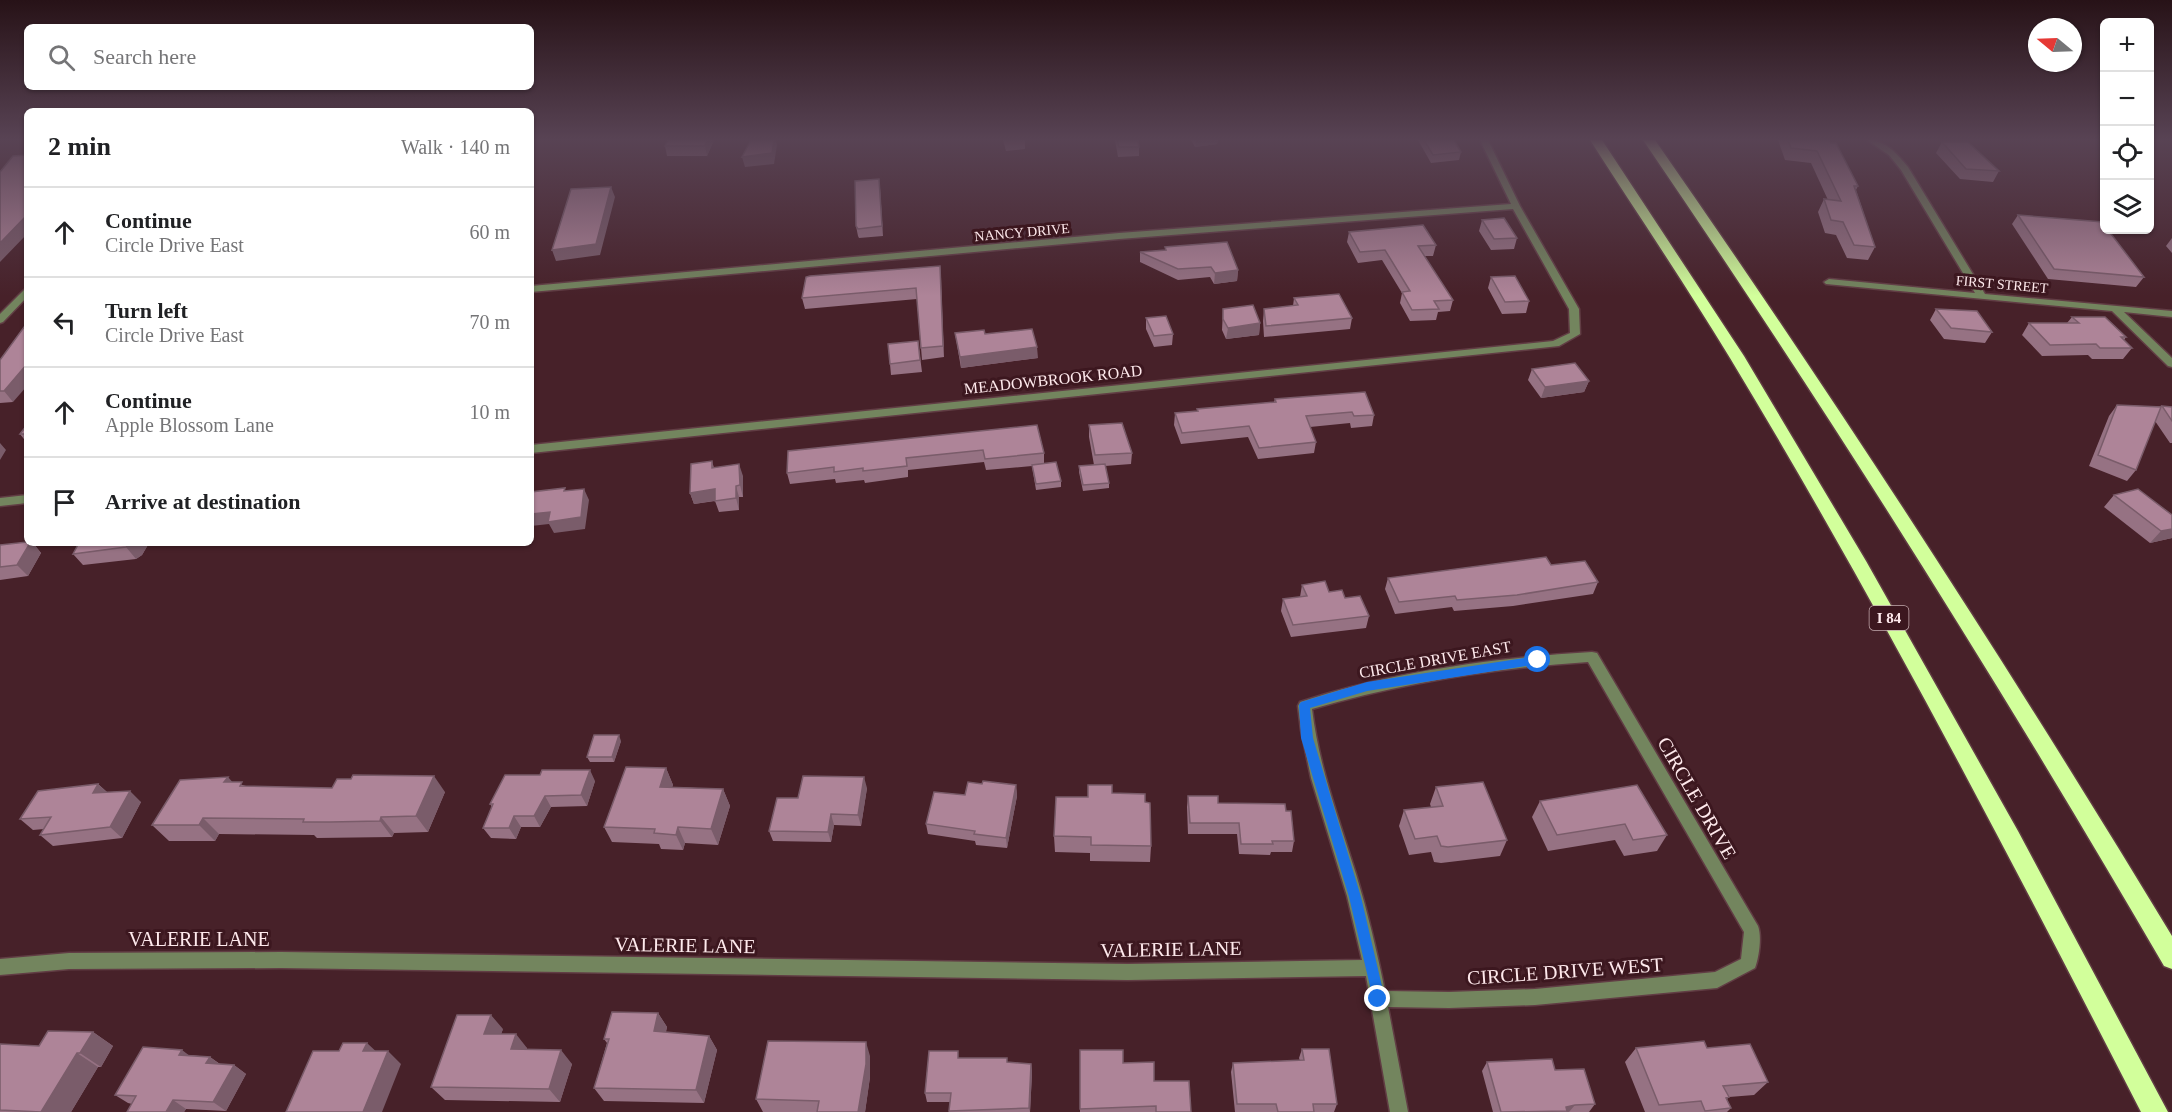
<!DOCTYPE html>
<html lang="en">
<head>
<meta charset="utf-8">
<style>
  :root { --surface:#fff; --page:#f6f6f6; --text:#202124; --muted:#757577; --line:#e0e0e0 }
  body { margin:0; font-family:Georgia,serif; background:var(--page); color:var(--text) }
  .controls { position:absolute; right:18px; top:18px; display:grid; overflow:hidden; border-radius:9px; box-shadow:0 2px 4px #0004 }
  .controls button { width:54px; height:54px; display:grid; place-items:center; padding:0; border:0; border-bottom:2px solid var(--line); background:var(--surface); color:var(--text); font:30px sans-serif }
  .compass { position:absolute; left:2028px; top:18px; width:54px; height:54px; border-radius:50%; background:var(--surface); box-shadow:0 2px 4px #0004; rotate:289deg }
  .stop { position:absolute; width:18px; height:18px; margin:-14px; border:4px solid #1a73e8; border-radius:50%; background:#fff }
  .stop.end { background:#1a73e8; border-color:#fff; box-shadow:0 2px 6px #0008 }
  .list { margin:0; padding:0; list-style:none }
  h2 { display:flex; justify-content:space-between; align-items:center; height:78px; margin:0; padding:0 24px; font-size:26px }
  h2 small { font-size:20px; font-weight:400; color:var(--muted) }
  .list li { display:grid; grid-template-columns:39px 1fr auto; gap:18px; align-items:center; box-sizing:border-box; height:90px; padding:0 24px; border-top:2px solid var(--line) }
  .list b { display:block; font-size:22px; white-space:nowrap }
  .list p { margin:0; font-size:20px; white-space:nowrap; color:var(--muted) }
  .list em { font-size:20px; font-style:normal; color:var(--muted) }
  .icon { flex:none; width:33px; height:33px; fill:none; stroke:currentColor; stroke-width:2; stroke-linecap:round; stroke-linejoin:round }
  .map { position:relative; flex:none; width:2172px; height:1112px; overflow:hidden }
  .search { position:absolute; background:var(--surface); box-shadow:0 2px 4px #0004; left:24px; top:24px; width:510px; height:66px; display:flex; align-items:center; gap:15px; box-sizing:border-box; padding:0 21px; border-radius:9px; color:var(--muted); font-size:22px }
  .panel { position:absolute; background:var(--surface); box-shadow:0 2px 4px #0004; left:24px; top:108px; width:510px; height:438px; border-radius:9px }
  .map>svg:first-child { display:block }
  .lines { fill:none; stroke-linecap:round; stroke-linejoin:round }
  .street-casing { stroke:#613d44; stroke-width:3 }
  .highway-casing { stroke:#613d44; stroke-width:3 }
  .street { fill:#73855e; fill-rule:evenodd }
  .highway { fill:#d2ff9b; fill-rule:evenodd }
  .wall { fill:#967283 }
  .shaded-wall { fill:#7a5c6a }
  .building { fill:#ae8498; stroke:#7a5c6a; stroke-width:1.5 }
  .route { fill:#1a73e8 }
  .labels { text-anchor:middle; stroke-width:6; stroke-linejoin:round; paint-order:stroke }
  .far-street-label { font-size:14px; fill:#fee9ec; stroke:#3c171f }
  .shield { fill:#3c171f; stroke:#c4aaae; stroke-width:1.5 }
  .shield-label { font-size:15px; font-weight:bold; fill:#fee9ec }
  .street-label { font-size:16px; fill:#fee9ec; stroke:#3c171f }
  .near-street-label { font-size:20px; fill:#fee9ec; stroke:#3c171f }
</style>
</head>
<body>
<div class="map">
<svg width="2172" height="1112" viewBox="0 0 2172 1112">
  <rect width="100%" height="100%" fill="#472129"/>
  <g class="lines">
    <defs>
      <path id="street" d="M1480,140H1488L1520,206L1579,309L1580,334L1559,346L531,453V445L1553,341L1570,333L1569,309L1513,209L1119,239L531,292V286L1119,233L1511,204Z
        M1867,140C1886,140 1897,154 1908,167L1985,294L2172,311V317L2124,312L2172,358V367L2168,366L2112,311L1826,284L1824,282L1829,279L1975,293L1901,170L1889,155Z
        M27,289V297L3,322L0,323V314L24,290Z
        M27,495V503L0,506V498Z
        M1592,652L1597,653L1758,926C1762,936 1759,958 1755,968L1717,988L1535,1005L1449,1008L1388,1007L1408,1112H1390L1366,976L1128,980L281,968L69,969L0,975V959L69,953L281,952L1128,964L1362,960L1347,896L1311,778L1301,730L1298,706L1300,702C1394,671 1494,658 1592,652ZM1588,662L1744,932L1741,959L1715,972L1535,989L1449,992L1385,991C1377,952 1368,913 1356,874C1339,819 1319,767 1312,709C1402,683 1494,668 1588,662Z"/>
      <path id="highway" d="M1590,140H1602L1744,356L1866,561L2018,831L2168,1112H2141C2010,857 1878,603 1730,358C1685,284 1637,213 1590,140Z
        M1643,140H1655C1836,400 2008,665 2172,936V969L2164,966C2000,684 1827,409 1643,140Z"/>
    </defs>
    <use href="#street" class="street-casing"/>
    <use href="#highway" class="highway-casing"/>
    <use href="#street" class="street"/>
    <use href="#highway" class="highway"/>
  </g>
  <path class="wall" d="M714,140L707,156H667L665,146Z
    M1003,140H1025V149L1006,151Z
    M1115,140H1138L1139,147V156L1118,157Z
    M1191,140H1218L1217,144L1195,147Z
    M1418,140H1454L1461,152L1459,160L1431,163Z
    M1778,140H1829L1858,186L1856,190L1875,247L1868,260L1847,258L1836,235L1825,233L1818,212L1824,199L1828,200L1811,163L1785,160Z
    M1942,142L1999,171L1993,182L1960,179L1936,153Z
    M880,188L883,236L859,238L858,236L856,226Z
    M2018,215L2144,277L2136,287L2048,279L2012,224Z
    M1482,220L1517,238L1514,249L1491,250L1479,231Z
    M1349,232L1436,245L1433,256H1424L1453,300L1450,311L1438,312L1436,320L1410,321L1400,303L1402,293L1382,260L1358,263L1347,242Z
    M2172,238V253L2166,246Z
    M1165,247L1238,270L1237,281L1214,284L1210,277L1178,280L1140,262V252L1165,250Z
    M940,266L944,357L922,360L917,299L805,309L802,298Z
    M1491,277L1529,301L1526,313L1502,314L1488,288Z
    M1294,298L1352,318L1350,329L1264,337L1263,321L1264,309L1293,306Z
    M1223,309L1260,323L1259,335L1226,339L1222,330Z
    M1936,309L1992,332L1985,343L1944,339L1930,320Z
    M2072,317L2126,337L2124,340L2132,348L2123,359H2092L2088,355L2042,356L2022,335L2029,323H2067Z
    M1146,318L1173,334L1172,345L1154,347L1146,329Z
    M955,333L1038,358L961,368Z
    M918,341L922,372L891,375L890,364Z
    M0,360L13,402L0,403Z
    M1532,369L1589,381L1584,392L1541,398L1528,380Z
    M1275,399L1374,415L1372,426L1351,428L1350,423L1310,427L1316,442L1314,453L1258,459L1248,437L1181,444L1174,425L1175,413L1197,411V409L1274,402Z
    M2117,405L2172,407V443H2170L2155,421L2136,470L2127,481L2089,466L2109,416Z
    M27,425V443L20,434Z
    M1037,425L1044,453V464L1061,481V487L1036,490L1032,466L986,470L984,462L908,470V477L865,483L864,480L836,483L835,479L790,484L787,473Z
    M1089,425L1132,453L1131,464L1105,466L1109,483V488L1083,491L1079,472V466L1094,465L1089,437Z
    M712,461L714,468L743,476V497H739V510L719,512L715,501L694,504L690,493Z
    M2114,495L2172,515V538L2150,543L2104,507Z
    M33,543L41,553L28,576L0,580V545Z
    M149,543L142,555L136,559L83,565L73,554Z
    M433,543H456V544L435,546Z
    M1551,565L1598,582L1593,594L1513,606L1454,611L1452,607L1395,614L1385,589L1388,578Z
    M1302,585L1329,592L1345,598L1369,616L1366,628L1291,637L1281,611L1283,599L1300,597Z
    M621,741L614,762H590L587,757Z
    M666,768L673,785L672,787L723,789L730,806L718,845L685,843L683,850L661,849L659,844L612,842L604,827Z
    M595,781L587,806L551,807L540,827H521L516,839L491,838L483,828L492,807L490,804Z
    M232,782L246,786L445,792L428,832L394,833L392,837L317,838L314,835L219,834L215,841H169L152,825Z
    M98,784L107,792L141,802L122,838L53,846L40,835L44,829L33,830L20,819Z
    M982,784L1016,785L1017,796L1007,848L976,845L975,841L928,834L926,824Z
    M1436,787L1507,840L1500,856L1441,863L1434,862L1431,852L1409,855L1399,826L1404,810L1431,807L1430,804Z
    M867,788L861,826L834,825L831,842L773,841L769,831L798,798Z
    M1112,793L1145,802L1151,846L1150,862L1090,861V853L1055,852L1054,836L1088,797Z
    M1188,796L1218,803L1286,811L1294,841L1292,852H1271L1270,855L1239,854L1237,834H1188L1187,807Z
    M1540,801L1667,835L1657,851L1624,856L1615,840L1548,851L1532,817Z
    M658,1013L667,1027L666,1032L709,1036L717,1050L704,1103L604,1101L594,1088L607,1043L604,1039Z
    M503,1029L501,1034L527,1048V1049L572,1064L560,1102L445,1100L431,1087Z
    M93,1032L113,1046L101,1067H98L71,1112H0V1044L39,1046Z
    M1636,1048H1707L1768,1082L1754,1095L1729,1097L1727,1099L1731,1108L1727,1112H1645L1625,1062Z
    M1302,1049L1337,1104L1334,1112H1235L1231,1072L1233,1063L1300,1061L1299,1058Z
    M1080,1050L1123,1063L1154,1081L1191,1112H1080Z
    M189,1055L210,1057L220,1064L234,1065L246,1074L226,1111L186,1109L184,1112H127L132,1104L128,1103L115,1095Z
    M870,1056V1077L865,1112H763L756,1099Z
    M960,1058L1031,1064L1032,1073L1030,1112H949L950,1102H927L925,1093Z
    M1487,1062L1555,1070L1595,1104L1589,1112H1493L1482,1071Z"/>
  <path class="shaded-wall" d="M707,140H714L707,156L705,146Z
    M774,140H776L777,145L774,164L745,167L742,157Z
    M1196,140H1218L1217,144L1195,147Z
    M879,179L880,188L883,236L882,226Z
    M611,187L615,197L600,255L556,261L552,250Z
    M27,215V234L0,262V243Z
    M940,266L941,277L944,357L943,346Z
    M1238,270L1237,281L1214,284L1215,273Z
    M1260,323L1259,335L1226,339L1228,328Z
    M1037,347L1038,358L961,368L960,357Z
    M27,364V386L13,402L4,391Z
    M1589,381L1584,392L1541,398L1545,387Z
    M0,443L6,450L0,460Z
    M739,464L743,476V497L740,485Z
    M736,486L739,497V510L736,498Z
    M584,489L589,500L585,529L554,533L549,524L531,526V514Z
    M715,489L719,500L694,504L690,493Z
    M2172,529V538L2150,543L2161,531Z
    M30,543H33L41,553L28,576L17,565Z
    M133,543H149L142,555L136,559L126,547Z
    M619,735L621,741L614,762L612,757Z
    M666,768L673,785L667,803L660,787Z
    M590,770L595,781L587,806L581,795Z
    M434,776L445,792L428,832L416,816Z
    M228,777L242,793L224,782Z
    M864,777L867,788L861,826L858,815Z
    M98,784L110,795L93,793Z
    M1016,785L1017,796L1007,848L1006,838Z
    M723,789L730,806L718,845L711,829Z
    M130,791L141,802L122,838L110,827Z
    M545,796L551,807L540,827L534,816Z
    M831,814L834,825L831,842L828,832Z
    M514,816L521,827L516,839L509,828Z
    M381,817L394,833L392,837L380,821Z
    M203,818L219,834L215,841L199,825Z
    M678,827L685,843L683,850L676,835Z
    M658,1013L667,1027L662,1045L654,1031Z
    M491,1015L503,1029L496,1047L484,1034Z
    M93,1032L113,1046L101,1067L80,1053Z
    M516,1034L527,1048L523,1063L511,1049Z
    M709,1036L717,1050L704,1103L696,1090Z
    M866,1042L870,1056V1077L865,1112H858Z
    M367,1043L381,1056L363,1051Z
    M182,1050L194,1059L179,1055Z
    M561,1050L572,1064L560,1102L549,1089Z
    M388,1051L401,1064L382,1112H363Z
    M77,1053L98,1067L71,1112H41Z
    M210,1057L222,1066L206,1063Z
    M1031,1064L1032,1073L1030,1112L1029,1108Z
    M234,1065L246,1074L226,1111L213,1102Z
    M173,1100L186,1109L184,1112H166Z
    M1575,1105L1569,1112H1566L1567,1111L1566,1107Z"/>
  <path class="building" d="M668,140H707L705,146H665Z
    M751,140H774L772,153L742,157Z
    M1117,140H1138L1139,147H1119Z
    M1424,140H1454L1461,152L1433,155Z
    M1788,140H1829L1831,143H1836L1858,186H1854L1875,247L1854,245L1843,222L1831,220L1824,199L1841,201L1817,151L1791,148Z
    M1942,142H1968L1999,171L1966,169Z
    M27,155V215L0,243V172L13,156Z
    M879,179L882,226L858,229L856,226L855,181Z
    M611,187L596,244L552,250L571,189Z
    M2018,215L2103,222L2104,224V230H2108L2144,277L2054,269Z
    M1504,218L1517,238L1494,239L1482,220Z
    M1423,225L1436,245L1418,246L1453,300L1434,301L1439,309L1412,310L1402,292L1410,291L1385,250L1360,252L1349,232Z
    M1227,242L1238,270L1215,273L1211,267L1178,269L1140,252L1166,250L1165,247Z
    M940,266L943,346L921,348L916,288L802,298L806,277L810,276Z
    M1515,276L1529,301L1505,302L1491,277Z
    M1339,294L1352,318L1266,326L1264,309L1298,305L1294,298Z
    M1253,305L1260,323L1228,328L1223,319V309Z
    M1936,309L1977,311L1992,332L1951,328Z
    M1166,316L1173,334L1154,336L1146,318Z
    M2072,317H2105L2126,337H2121L2132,348H2100L2096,344L2050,345L2029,323H2079Z
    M27,323V364L4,391H0V360Z
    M1032,329L1037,347L960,357L955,333L984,330L985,334Z
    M918,341L920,360L890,364L888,344Z
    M1575,363L1589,381L1545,387L1532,369Z
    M1365,392L1374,415L1354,416L1352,412L1306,416L1316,442L1259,448L1249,426L1182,433L1175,413L1198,411L1197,409L1276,402L1275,399Z
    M2117,405L2161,407L2136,470L2098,455Z
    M2162,406L2172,407V421Z
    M1122,423L1132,453L1095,455L1089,425Z
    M27,425V434H20Z
    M1037,425L1044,453L985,459L983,450L906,458L907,466L863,471V468L834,472V467L787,473L788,451Z
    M712,461V468L739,464L740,485L736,486V498L715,501V489L690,493L691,464Z
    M1056,462L1061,481L1036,484L1032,465Z
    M1105,464L1109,483L1083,485L1079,466Z
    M565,488L564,491L584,489L581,517L548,522L550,512L531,514V492Z
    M2138,489L2172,515V529L2161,531L2114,495Z
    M27,542V543H30L17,565L0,567V545Z
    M79,543H133L126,547L73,554Z
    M1546,557L1551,565L1585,561L1598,582L1517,595L1457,600L1455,596L1399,602L1388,578Z
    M1325,581L1329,592L1342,590L1345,598L1360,596L1369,616L1293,625L1283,599L1307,596L1302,585Z
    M594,735H619L612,757H587Z
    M626,767L666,768L660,787L723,789L711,829L678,827L676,835L654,833L655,829L604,827Z
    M542,770H590L581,795L545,796L534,816H514L509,828H483L493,804H490L505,775H540Z
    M353,775L434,776L416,816L381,817L380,821L330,822H303L304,819L203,818L199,825H152L180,780L228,777L224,782H242L240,786L332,788L337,779H351Z
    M803,776L864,777L858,815L831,814L828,832L769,831L777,798H798Z
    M983,781L1016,785L1006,838L974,834L975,831L926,824L934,792L965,795L968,782L982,784Z
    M1483,782L1507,840L1448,847L1441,846L1437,836L1415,839L1404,810L1443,806L1436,787Z
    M98,784L93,793L130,791L110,827L40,835L51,817L20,819L38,791Z
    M1088,785H1112V793L1145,794V802L1150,803L1151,846L1091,845V837L1054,836L1056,797H1088Z
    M1637,785L1667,835L1633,840L1625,824L1557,835L1540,801Z
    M1188,796H1218V803L1285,804L1286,811H1291L1294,841H1272L1273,844H1241L1239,823H1190Z
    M612,1012L658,1013L654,1031L709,1036L696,1090L594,1088L609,1039H604Z
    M457,1015H491L484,1034H516L511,1049L561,1050L549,1089L431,1087Z
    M48,1031L93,1032L80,1053H77L41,1112L0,1110V1044L39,1046Z
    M768,1041L866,1042V1064L858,1112H817L819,1101L756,1099Z
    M1704,1041L1707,1048L1750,1044L1768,1082L1723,1086L1729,1097L1726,1098L1731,1108L1705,1111L1701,1101L1659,1105L1636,1048Z
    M343,1043H367L363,1051H388L363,1112H286L313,1051H339Z
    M143,1047L182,1050L179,1055L210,1057L206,1063L234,1065L213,1102L173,1100L166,1112H127L136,1096L115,1095Z
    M1302,1049H1329L1337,1104H1313L1314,1112H1278L1276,1104H1237L1233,1063L1304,1060Z
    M1080,1050H1123V1063L1154,1062V1081H1189L1191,1112H1156V1106L1080,1109Z
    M929,1051H958V1058H1007V1062L1031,1064L1029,1108L949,1111L951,1093H925Z
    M1552,1059L1555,1070L1584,1069L1595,1104L1575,1105L1566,1107L1567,1111L1501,1112L1487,1062Z"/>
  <linearGradient id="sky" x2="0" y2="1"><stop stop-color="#271217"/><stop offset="0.47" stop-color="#584354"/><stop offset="1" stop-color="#584354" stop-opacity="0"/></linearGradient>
  <rect width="2172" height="296" fill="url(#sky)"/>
  <path class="route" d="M1538,656L1543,660L1538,664L1367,691L1310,708L1313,738L1361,897L1385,999L1378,1005L1374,1003L1349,897L1301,738L1299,705L1301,702L1367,682Z"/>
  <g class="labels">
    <g class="far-street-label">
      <text transform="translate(1022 232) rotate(-5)" y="5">NANCY DRIVE</text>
      <text transform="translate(2002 284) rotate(5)" y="5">FIRST STREET</text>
    </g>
    <rect class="shield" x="1869.5" y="606" width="39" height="24" rx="4.5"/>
    <g class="shield-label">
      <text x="1889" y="623">I 84</text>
    </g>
    <g class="street-label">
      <text transform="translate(1053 379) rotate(-6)" y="6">MEADOWBROOK ROAD</text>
      <text transform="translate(1435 659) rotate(-10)" y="6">CIRCLE DRIVE EAST</text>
    </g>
    <g class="near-street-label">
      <text transform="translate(1697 798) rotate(60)" y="7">CIRCLE DRIVE</text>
      <text x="199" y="946">VALERIE LANE</text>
      <text transform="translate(685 945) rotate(1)" y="7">VALERIE LANE</text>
      <text transform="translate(1171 949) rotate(-1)" y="7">VALERIE LANE</text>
      <text transform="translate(1565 971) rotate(-4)" y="7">CIRCLE DRIVE WEST</text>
    </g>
  </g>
</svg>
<div class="controls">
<button>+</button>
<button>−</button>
<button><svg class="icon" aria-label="locate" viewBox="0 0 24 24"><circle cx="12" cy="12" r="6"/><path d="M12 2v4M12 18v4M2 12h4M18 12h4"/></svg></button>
<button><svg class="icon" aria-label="layers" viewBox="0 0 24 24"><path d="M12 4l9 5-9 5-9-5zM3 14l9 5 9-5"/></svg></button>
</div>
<svg class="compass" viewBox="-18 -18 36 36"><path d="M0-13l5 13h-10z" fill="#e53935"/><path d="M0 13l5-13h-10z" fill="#757577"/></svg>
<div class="stop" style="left:1538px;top:660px"></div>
<div class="stop end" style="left:1378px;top:999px"></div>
<div class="search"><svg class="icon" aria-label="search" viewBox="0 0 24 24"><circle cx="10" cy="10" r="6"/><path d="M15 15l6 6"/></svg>Search here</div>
<section class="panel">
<h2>2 min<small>Walk · 140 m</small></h2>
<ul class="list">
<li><svg class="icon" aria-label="ahead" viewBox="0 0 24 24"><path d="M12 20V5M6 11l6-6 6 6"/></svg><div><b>Continue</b><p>Circle Drive East</p></div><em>60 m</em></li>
<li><svg class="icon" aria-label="left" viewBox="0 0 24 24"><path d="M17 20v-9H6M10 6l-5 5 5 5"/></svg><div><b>Turn left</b><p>Circle Drive East</p></div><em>70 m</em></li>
<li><svg class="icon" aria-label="ahead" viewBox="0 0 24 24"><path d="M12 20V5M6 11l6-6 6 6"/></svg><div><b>Continue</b><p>Apple Blossom Lane</p></div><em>10 m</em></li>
<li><svg class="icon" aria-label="arrive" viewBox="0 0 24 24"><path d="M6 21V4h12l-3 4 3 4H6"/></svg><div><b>Arrive at destination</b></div></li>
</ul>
</section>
</div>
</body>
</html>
